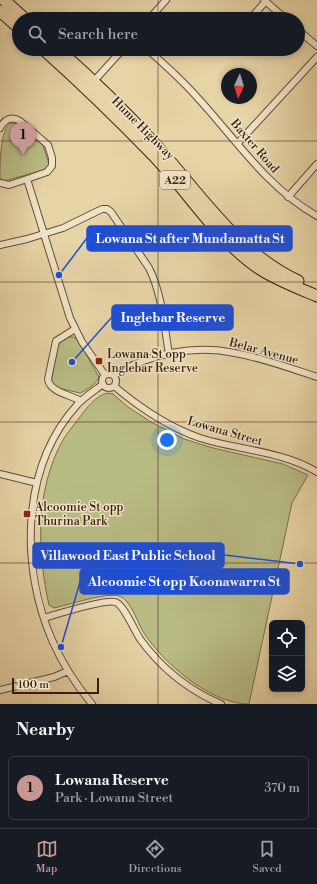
<!DOCTYPE html>
<html lang="en">
<head>
<meta charset="utf-8">
<style>
  :root { --surface:#171b24; --page:#20242c; --text:#f1f3f6; --muted:#9ea1a6; --line:#363941; --accent:#c59692 }
  body { margin:0; font-family:"Libre Bodoni",serif; background:var(--page); color:var(--text) }
  .controls { position:absolute; right:12px; bottom:12px; display:grid; overflow:hidden; border-radius:6px; box-shadow:0 2px 6px #0003 }
  .controls button { width:36px; height:36px; display:grid; place-items:center; padding:0; border:0; border-bottom:1px solid var(--line); background:var(--surface); color:var(--text); font:20px sans-serif }
  .compass { position:absolute; left:221px; top:68px; width:36px; height:36px; border-radius:50%; background:var(--surface); box-shadow:0 2px 6px #0003; rotate:184deg }
  .scale { position:absolute; left:12px; bottom:10px; width:87px; box-sizing:border-box; padding-left:4px; border:2px solid #3a2011; border-top:0; font-size:11px; line-height:14px; white-space:nowrap; color:#3a2011; -webkit-text-stroke:3px #efe2c5; paint-order:stroke }
  .you { position:absolute; left:167px; top:440px; width:14px; height:14px; margin:-10px; border:3px solid #fff; border-radius:50%; background:#1a73e8; box-shadow:0 0 0 6px #1a73e833 }
  .badge { display:grid; place-items:center; width:26px; height:26px; border-radius:50%; background:var(--accent); color:#111; font-size:13px; font-weight:700 }
  .pin { position:absolute; translate:-50% -33px; filter:drop-shadow(0 1px 2px #0008) }
  .pin::after { content:''; position:absolute; top:21px; width:14px; height:12px; background:inherit; clip-path:polygon(0 0,100% 0,50% 100%) }
  .list { margin:0; padding:0; list-style:none }
  h2 { display:flex; justify-content:space-between; align-items:center; height:52px; margin:0; padding:0 16px; font-size:17px }
  h2 small { font-size:13px; font-weight:400; color:var(--muted) }
  .list li { display:grid; grid-template-columns:26px 1fr auto; gap:12px; align-items:center; box-sizing:border-box; height:64px; margin:0 8px 8px; padding:0 8px; border:1px solid var(--line); border-radius:6px }
  .list b { display:block; font-size:15px; white-space:nowrap }
  .list p { margin:0; font-size:13px; white-space:nowrap; color:var(--muted) }
  .list em { font-size:13px; font-style:normal; color:var(--muted) }
  .icon { flex:none; width:22px; height:22px; fill:none; stroke:currentColor; stroke-width:2; stroke-linecap:round; stroke-linejoin:round }
  .map { position:relative; flex:none; width:317px; height:704px; overflow:hidden }
  .search { position:absolute; background:var(--surface); box-shadow:0 2px 6px #0003; left:12px; right:12px; top:12px; height:44px; display:flex; align-items:center; gap:10px; box-sizing:border-box; padding:0 14px; border-radius:22px; color:var(--muted); font-size:15px }
  .sheet { height:124px; background:var(--surface) }
  nav { display:flex; justify-content:space-around; align-items:center; box-sizing:border-box; height:56px; border-top:1px solid var(--line); background:var(--surface); font-size:11px; color:var(--muted) }
  nav a { display:grid; justify-items:center; gap:2px }
  nav .on { color:var(--accent) }
  .map>svg:first-child { display:block }
  .green { fill:#b8bb84; stroke:#796e4a }
  .lines { fill:none; stroke-linecap:round; stroke-linejoin:round }
  .street-casing { stroke:#654d36; stroke-width:8 }
  .highway-casing { stroke:#3a2011; stroke-width:13 }
  .street { stroke:#efe2c5; stroke-width:6 }
  .highway { stroke:#e6d3a6; stroke-width:11 }
  .grid { fill:none; stroke:#3a2011; stroke-width:1; stroke-opacity:0.55 }
  .poi-dot { fill:#8f2418; stroke:#efe2c5; stroke-width:1.5 }
  .labels { text-anchor:middle; stroke-width:3; stroke-linejoin:round; paint-order:stroke }
  .shield { fill:#efe2c5; stroke:#705a47; stroke-width:1 }
  .shield-label { font-size:11px; font-weight:bold; fill:#3a2011 }
  .street-label { font-size:12px; fill:#3a2011; stroke:#efe2c5 }
  .poi-label { font-size:12px; fill:#3a2011; stroke:#efe2c5; text-anchor:start }
  .leader { fill:none; stroke:#1d4ed8; stroke-width:1.5 }
  .callout-dot { fill:#1d4ed8; stroke:#efe2c5; stroke-width:1.5 }
  .callout { fill:#1d4ed8; stroke:#1d4ed8; stroke-width:1.5 }
  .callout-label { font-size:13px; text-anchor:middle; font-weight:bold; fill:#fff }
</style>
</head>
<body>
<div class="map">
<svg width="317" height="704" viewBox="0 0 317 704">
  <rect width="100%" height="100%" fill="#e6d3a6"/>
  <filter id="stains"><feTurbulence type="fractalNoise" baseFrequency=".005" numOctaves="4"/><feColorMatrix values="0 0 0 0 .2 0 0 0 0 .09 0 0 0 0 .02 0 0 0 .5 -.17"/></filter>
  <radialGradient id="worn" r=".72"><stop offset=".6" stop-color="#630" stop-opacity="0"/><stop offset="1" stop-color="#630" stop-opacity=".3"/></radialGradient>
  <path class="green" d="M11,123L18,124L43,145L49,164L44,170L4,181L0,178C0,164 0,129 11,123Z
    M68,337H73L78,340L99,377C97,383 86,391 80,393C69,390 57,390 51,381L58,345L62,340Z
    M108,393L113,394L128,407L151,422L184,439L213,448L283,464L308,475L292,503L249,704C211,704 164,664 144,633C137,622 131,600 119,596C108,592 67,605 54,608L49,605C37,551 35,490 63,440C67,433 74,425 79,418C86,409 96,395 108,393Z"/>
  <g class="lines">
    <defs>
      <path id="street" d="M264,0L286,19
        M149,19L166,0
        M250,19L266,1
        M298,30L317,46
        M147,49C164,64 181,79 196,96C234,137 267,188 317,216
        M94,81L123,49
        M0,128C5,119 11,116 20,121L48,145L52,158V166L47,172L27,179L9,185L0,183
        M238,143L317,57
        M27,179L70,318L82,342L105,375
        M288,197L317,164
        M0,245L27,239L63,228L102,209H107L111,212L149,268C162,294 164,325 169,354
        M75,329L56,341L48,379C49,392 71,395 81,401
        M102 381a7 7 0 1 1 14 0a7 7 0 1 1-14 0Z
        M114,375C149,354 194,344 235,353C263,358 290,368 317,377
        M114,386C140,408 168,427 200,438C238,450 282,451 317,472
        M0,474L37,483
        M44,618C58,614 104,599 115,602C123,603 135,632 140,639C161,668 188,690 221,704
        M0,690L54,677L68,671
        M92,704C76,685 62,663 52,640C20,566 21,467 77,405C84,397 94,391 103,384"/>
      <path id="highway" d="M4,0L25,19
        M0,11L19,28
        M43,49C81,83 118,119 154,156C188,192 219,242 260,269C277,280 298,288 317,296
        M58,49C92,79 124,110 154,143C199,192 236,252 298,281"/>
    </defs>
    <use href="#street" class="street-casing"/>
    <use href="#highway" class="highway-casing"/>
    <use href="#street" class="street"/>
    <use href="#highway" class="highway"/>
  </g>
  <path class="grid" d="M158,0V19M158,49V704M0,141H317M0,282H317M0,422H317M0,563H317"/>
  <g class="poi-dot">
    <rect x="95" y="357" width="8" height="8" rx="2"/>
    <rect x="23" y="510" width="8" height="8" rx="2"/>
  </g>
  <g class="labels">
    <rect class="shield" x="160" y="171" width="30" height="18" rx="3"/>
    <g class="shield-label">
      <text x="175" y="184">A22</text>
    </g>
    <g class="street-label">
      <text transform="translate(143 128) rotate(45)" y="4">Hume Highway</text>
      <text transform="translate(255 146) rotate(49)" y="4">Baxter Road</text>
      <text transform="translate(264 351) rotate(15)" y="4">Belar Avenue</text>
      <text transform="translate(225 431) rotate(16)" y="4">Lowana Street</text>
    </g>
    <g class="poi-label">
      <text x="107" y="358">Lowana St opp<tspan x="107" dy="14">Inglebar Reserve</tspan></text>
      <text x="35" y="511">Alcoomie St opp<tspan x="35" dy="14">Thurina Park</tspan></text>
    </g>
  </g>
  <path class="leader" d="M59 275L87 238M72 362L112 317M300 564L224 555M61 647L80 582"/>
  <g class="callout-dot">
    <circle cx="59" cy="275" r="4"/>
    <circle cx="72" cy="362" r="4"/>
    <circle cx="300" cy="564" r="4"/>
    <circle cx="61" cy="647" r="4"/>
  </g>
  <g class="callout">
    <rect x="87" y="226" width="205" height="25" rx="4"/>
    <rect x="112" y="305" width="121" height="25" rx="4"/>
    <rect x="33" y="543" width="191" height="25" rx="4"/>
    <rect x="80" y="569" width="209" height="25" rx="4"/>
  </g>
  <g class="callout-label">
    <text x="190" y="243">Lowana St after Mundamatta St</text>
    <text x="173" y="322">Inglebar Reserve</text>
    <text x="128" y="560">Villawood East Public School</text>
    <text x="184" y="586">Alcoomie St opp Koonawarra St</text>
  </g>
  <rect width="100%" height="100%" filter="url(#stains)"/>
  <rect width="100%" height="100%" fill="url(#worn)"/>
</svg>
<div class="controls">
<button><svg class="icon" aria-label="locate" viewBox="0 0 24 24"><circle cx="12" cy="12" r="6"/><path d="M12 2v4M12 18v4M2 12h4M18 12h4"/></svg></button>
<button><svg class="icon" aria-label="layers" viewBox="0 0 24 24"><path d="M12 4l9 5-9 5-9-5zM3 14l9 5 9-5"/></svg></button>
</div>
<svg class="compass" viewBox="-18 -18 36 36"><path d="M0-13l5 13h-10z" fill="#e53935"/><path d="M0 13l5-13h-10z" fill="#9ea1a6"/></svg>
<div class="scale">100 m</div>
<div class="you"></div>
<div class="pin badge" style="left:23px;top:155px">1</div>
<div class="search"><svg class="icon" aria-label="search" viewBox="0 0 24 24"><circle cx="10" cy="10" r="6"/><path d="M15 15l6 6"/></svg>Search here</div>
</div>
<section class="sheet">
<h2>Nearby<small></small></h2>
<ul class="list">
<li><span class="badge">1</span><div><b>Lowana Reserve</b><p>Park · Lowana Street</p></div><em>370 m</em></li>
</ul>
</section>
<nav>
<a class="on"><svg class="icon" aria-label="map" viewBox="0 0 24 24"><path d="M3 6l6-2 6 2 6-2v14l-6 2-6-2-6 2zM9 4v14M15 6v14"/></svg>Map</a>
<a><svg class="icon" aria-label="directions" viewBox="0 0 24 24"><path d="M12 3l9 9-9 9-9-9zM9 14v-3h6M13 9l2 2-2 2"/></svg>Directions</a>
<a><svg class="icon" aria-label="saved" viewBox="0 0 24 24"><path d="M7 4h10v16l-5-4-5 4z"/></svg>Saved</a>
</nav>
</body>
</html>
